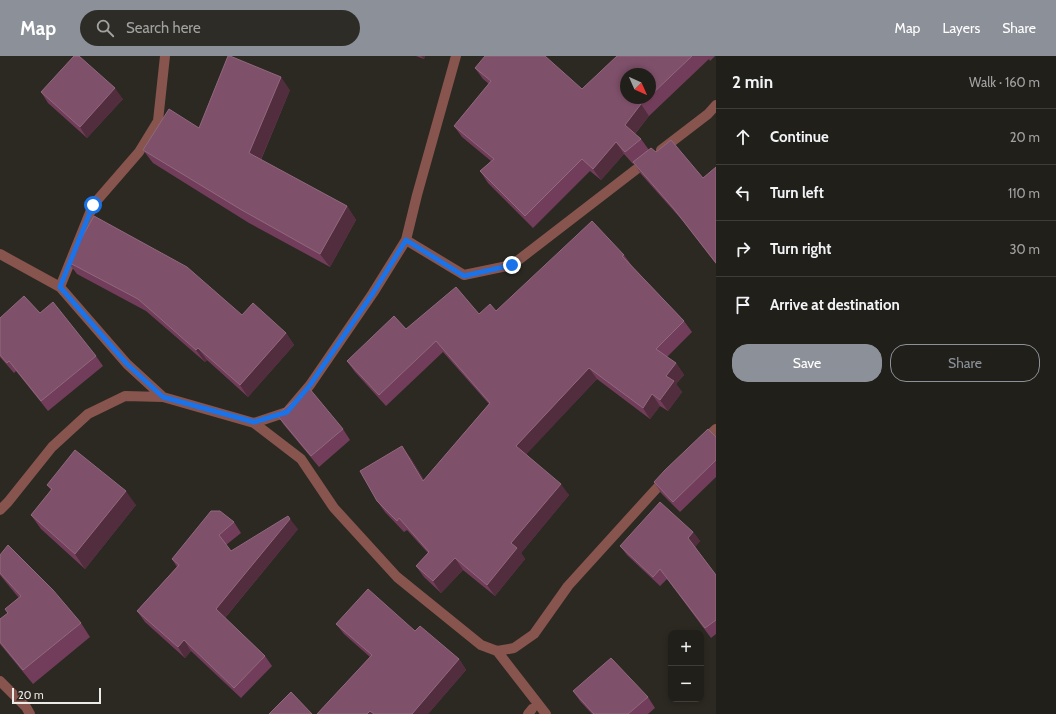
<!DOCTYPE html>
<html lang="en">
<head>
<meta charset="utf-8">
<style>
  :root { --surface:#211f1a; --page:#2d2c27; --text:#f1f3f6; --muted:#a2a2a2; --line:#3e3d39; --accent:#8c9099 }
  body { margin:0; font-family:Cabin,sans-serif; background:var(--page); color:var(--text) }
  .controls { position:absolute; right:12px; bottom:12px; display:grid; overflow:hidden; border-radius:8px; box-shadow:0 2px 6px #0003 }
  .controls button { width:36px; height:36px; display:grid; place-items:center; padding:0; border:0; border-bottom:1px solid var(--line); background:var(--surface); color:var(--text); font:20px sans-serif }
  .compass { position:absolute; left:620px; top:12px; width:36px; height:36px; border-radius:50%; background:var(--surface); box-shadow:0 2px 6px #0003; rotate:135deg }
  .scale { position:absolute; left:12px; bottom:10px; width:89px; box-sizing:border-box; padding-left:4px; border:2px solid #edebe6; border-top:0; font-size:11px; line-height:14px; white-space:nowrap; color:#edebe6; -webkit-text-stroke:3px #2c2922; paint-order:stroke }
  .stop { position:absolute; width:12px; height:12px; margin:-9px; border:3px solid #1a73e8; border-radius:50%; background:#fff }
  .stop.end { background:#1a73e8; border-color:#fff; box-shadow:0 1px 4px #0008 }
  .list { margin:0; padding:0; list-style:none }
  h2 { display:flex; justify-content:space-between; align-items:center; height:52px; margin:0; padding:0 16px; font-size:17px }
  h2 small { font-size:13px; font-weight:400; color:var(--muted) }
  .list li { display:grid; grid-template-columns:26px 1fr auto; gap:12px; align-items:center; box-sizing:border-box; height:56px; padding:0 16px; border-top:1px solid var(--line) }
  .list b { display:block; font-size:15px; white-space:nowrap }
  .list em { font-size:13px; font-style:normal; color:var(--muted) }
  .actions { display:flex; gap:8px; padding:12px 16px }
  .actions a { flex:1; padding:9px 0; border:1px solid var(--accent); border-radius:16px; text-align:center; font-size:14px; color:var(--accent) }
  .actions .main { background:var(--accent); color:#fff }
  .icon { flex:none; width:22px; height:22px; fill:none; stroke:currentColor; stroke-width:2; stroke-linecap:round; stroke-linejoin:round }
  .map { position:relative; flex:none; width:716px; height:658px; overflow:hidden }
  header { display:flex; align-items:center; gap:24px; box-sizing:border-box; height:56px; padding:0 20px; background:var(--accent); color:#fff }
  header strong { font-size:19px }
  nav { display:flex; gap:22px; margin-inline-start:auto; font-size:14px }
  .search { width:280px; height:36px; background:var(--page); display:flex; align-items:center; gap:10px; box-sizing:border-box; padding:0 14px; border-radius:22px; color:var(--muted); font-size:15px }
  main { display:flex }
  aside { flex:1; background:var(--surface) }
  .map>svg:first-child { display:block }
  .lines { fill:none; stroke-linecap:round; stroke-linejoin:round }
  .street { stroke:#87554e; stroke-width:10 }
  .wall { fill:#723d5a; fill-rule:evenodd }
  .shaded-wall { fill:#512d3e }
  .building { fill:#7f506a; stroke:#91687d }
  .route { stroke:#1a73e8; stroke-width:5 }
</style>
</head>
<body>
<header>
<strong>Map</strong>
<div class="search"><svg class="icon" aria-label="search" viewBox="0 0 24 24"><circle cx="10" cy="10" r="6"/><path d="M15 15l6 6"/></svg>Search here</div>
<nav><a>Map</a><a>Layers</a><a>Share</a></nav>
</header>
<main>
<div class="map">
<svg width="716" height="658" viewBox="0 0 716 658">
  <rect width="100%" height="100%" fill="#2c2922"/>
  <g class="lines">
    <path class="street" d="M661,94L708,58L716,49
      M406,184L464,219L512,209L647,105
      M0,198L60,231L127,308L163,341
      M60,231L93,149L139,96L158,65L165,0
      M254,367L301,403L334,452L397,521L481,589L497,595L546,658
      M703,385L716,373
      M0,454L8,446L52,391L88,358L125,340L163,341L254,367L287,356L310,329L373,237L406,184L417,139L456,0
      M497,595L514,592L534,578L568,530L666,422
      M0,625L26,651L30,658
      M528,658L532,653"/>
  </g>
  <path class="wall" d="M416,0H425L424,3Z
    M617,0H715L710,5L709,3L649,60L635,78L641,83L649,94L656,96L703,122L716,111V208L682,164L641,118L634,107L633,108L624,98L601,124L590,115L533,172L488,127L480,115L491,105L462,81L454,70L489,28L483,23L475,12L582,33ZM650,18V42H626Z
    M290,34L261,104L347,150L356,164L330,211L249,167L153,107L143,94Z
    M41,36L123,43L87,82L48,47Z
    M624,199L632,210L684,265L692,276L667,301L676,307L684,319L676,328L682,336L668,355L660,350L650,363L597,323L526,398L569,439L521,497L525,503L495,540L463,514L441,537L424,521L416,510L428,497L407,474L404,476L385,456L377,445L410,401L424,424L489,348L443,296L386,350L355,316L347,305L406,273L479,258L496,255Z
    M68,206L242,259L286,277L294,289L248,341L207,304L205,306L146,255L77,218Z
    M40,257L96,300L103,310L48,355L16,315L14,317L0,301V262Z
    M277,359L343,373L350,384L319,411L284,369Z
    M716,381V421L680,456L661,437L654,426Z
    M47,429L136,449L85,513L41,473L31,459L51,434Z
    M234,466L241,477L226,489L231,495L298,473L225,562L265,600L272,610L241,642L191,595L185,602L145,566L137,555L177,511L172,503Z
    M693,476L700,485L695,491L716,519V578L711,582L667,523L660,530L627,499L620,490Z
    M0,499L81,567L90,581L33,628L0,588V563L8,557L5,553L19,542L0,519Z
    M336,568L415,575L459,603L466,614L428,658H317L370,601L344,578Z
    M573,635L648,641L655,652L648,658H592L580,645Z"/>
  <path class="shaded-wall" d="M421,0H425L424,3Z
    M281,21L290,34L258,110L249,97Z
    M115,32L123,43L87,82L80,71Z
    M641,48L649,60L633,80L625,69Z
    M616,86L624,98L601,124L593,113Z
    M347,150L356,164L330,211L320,198Z
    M286,277L294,289L248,341L240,329Z
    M198,292L207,304L205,306L196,294Z
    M676,307L684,319L676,328L682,336L668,355L660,344L666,320Z
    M589,312L597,323L524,401L516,390Z
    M652,338L660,350L650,363L643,352Z
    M402,390L410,401L431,436L423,425Z
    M561,428L569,439L521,497L525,503L495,540L487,529L511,487Z
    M126,435L136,449L85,513L75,498Z
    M290,463L298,473L223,564L216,553Z
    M693,476L700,485L695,491L688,482Z
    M455,502L463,514L441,537L433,525Z
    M184,584L191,595L185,602L178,591Z
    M459,603L466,614L428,658H412Z
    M370,655L373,658H367Z"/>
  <path class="building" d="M74,0H79L115,32L80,71L41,36Z
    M228,0H230L281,21L249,97L347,150L320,198L240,153L143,94L169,53L199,72Z
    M485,0H545L582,33L617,0H692L650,40V18H626V42H647L641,48L625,69L641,83L625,96L616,86L593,113L582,103L525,160L480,115L494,103L454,70L491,25L475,12Z
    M671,84L703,122L716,111V207L674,153L633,106L651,92L656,96Z
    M94,160L187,211L242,259L253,247L286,277L240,329L198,292L196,294L138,243L68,206Z
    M592,165L624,199L622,200L684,265L656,293L676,307L666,320L674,325L660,344L652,338L643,352L589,312L516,390L561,428L511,487L517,492L487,529L455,502L433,525L416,510L429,496L399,462L397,465L377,445L360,415L402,390L423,425L490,347L436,285L379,339L347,305L394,260L406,273L456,231L479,258L490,248L496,255Z
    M24,240L40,257L53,246L96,300L41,345L9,305L7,307L0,299V262Z
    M309,332L343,373L311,400L277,359Z
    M708,373L716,381V404L673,446L654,426L665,414Z
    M75,394L126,435L75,498L31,459L52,433L47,429Z
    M660,446L693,476L688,482L716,519V564L705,572L660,513L653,521L620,490Z
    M211,455H220L234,466L219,479L231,495L288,460L290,463L216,553L265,600L234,632L184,584L178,591L137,555L179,509L172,503Z
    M8,489L53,534L81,567L23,614L0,586V563L8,557L5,553L21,540L0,517V499Z
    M368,533L415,575L420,570L459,603L412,658H374L370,655L367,658H317L372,599L336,568Z
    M611,602L648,641L628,658H594L573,635Z
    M291,636L312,658H269Z"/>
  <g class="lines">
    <path class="route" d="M93,149L60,231L127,308L163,341L254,366L287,356L310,329L373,237L406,184L464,220L512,209"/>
  </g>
</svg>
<div class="controls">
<button>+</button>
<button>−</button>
</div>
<svg class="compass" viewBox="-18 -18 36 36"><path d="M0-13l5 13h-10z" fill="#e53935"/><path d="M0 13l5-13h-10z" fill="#a2a2a2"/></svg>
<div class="scale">20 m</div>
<div class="stop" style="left:93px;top:149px"></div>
<div class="stop end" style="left:512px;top:209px"></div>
</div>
<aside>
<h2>2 min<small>Walk · 160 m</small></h2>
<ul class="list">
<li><svg class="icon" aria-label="ahead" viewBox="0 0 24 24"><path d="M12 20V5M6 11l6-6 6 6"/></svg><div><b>Continue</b></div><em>20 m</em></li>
<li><svg class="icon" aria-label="left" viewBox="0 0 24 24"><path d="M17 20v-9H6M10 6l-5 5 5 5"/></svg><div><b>Turn left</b></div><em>110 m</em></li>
<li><svg class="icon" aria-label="right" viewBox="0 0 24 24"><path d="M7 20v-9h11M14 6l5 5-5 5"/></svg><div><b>Turn right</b></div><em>30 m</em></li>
<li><svg class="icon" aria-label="arrive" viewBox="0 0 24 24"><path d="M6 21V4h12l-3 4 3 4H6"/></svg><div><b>Arrive at destination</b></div></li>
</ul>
<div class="actions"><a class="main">Save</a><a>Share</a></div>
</aside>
</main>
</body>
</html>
